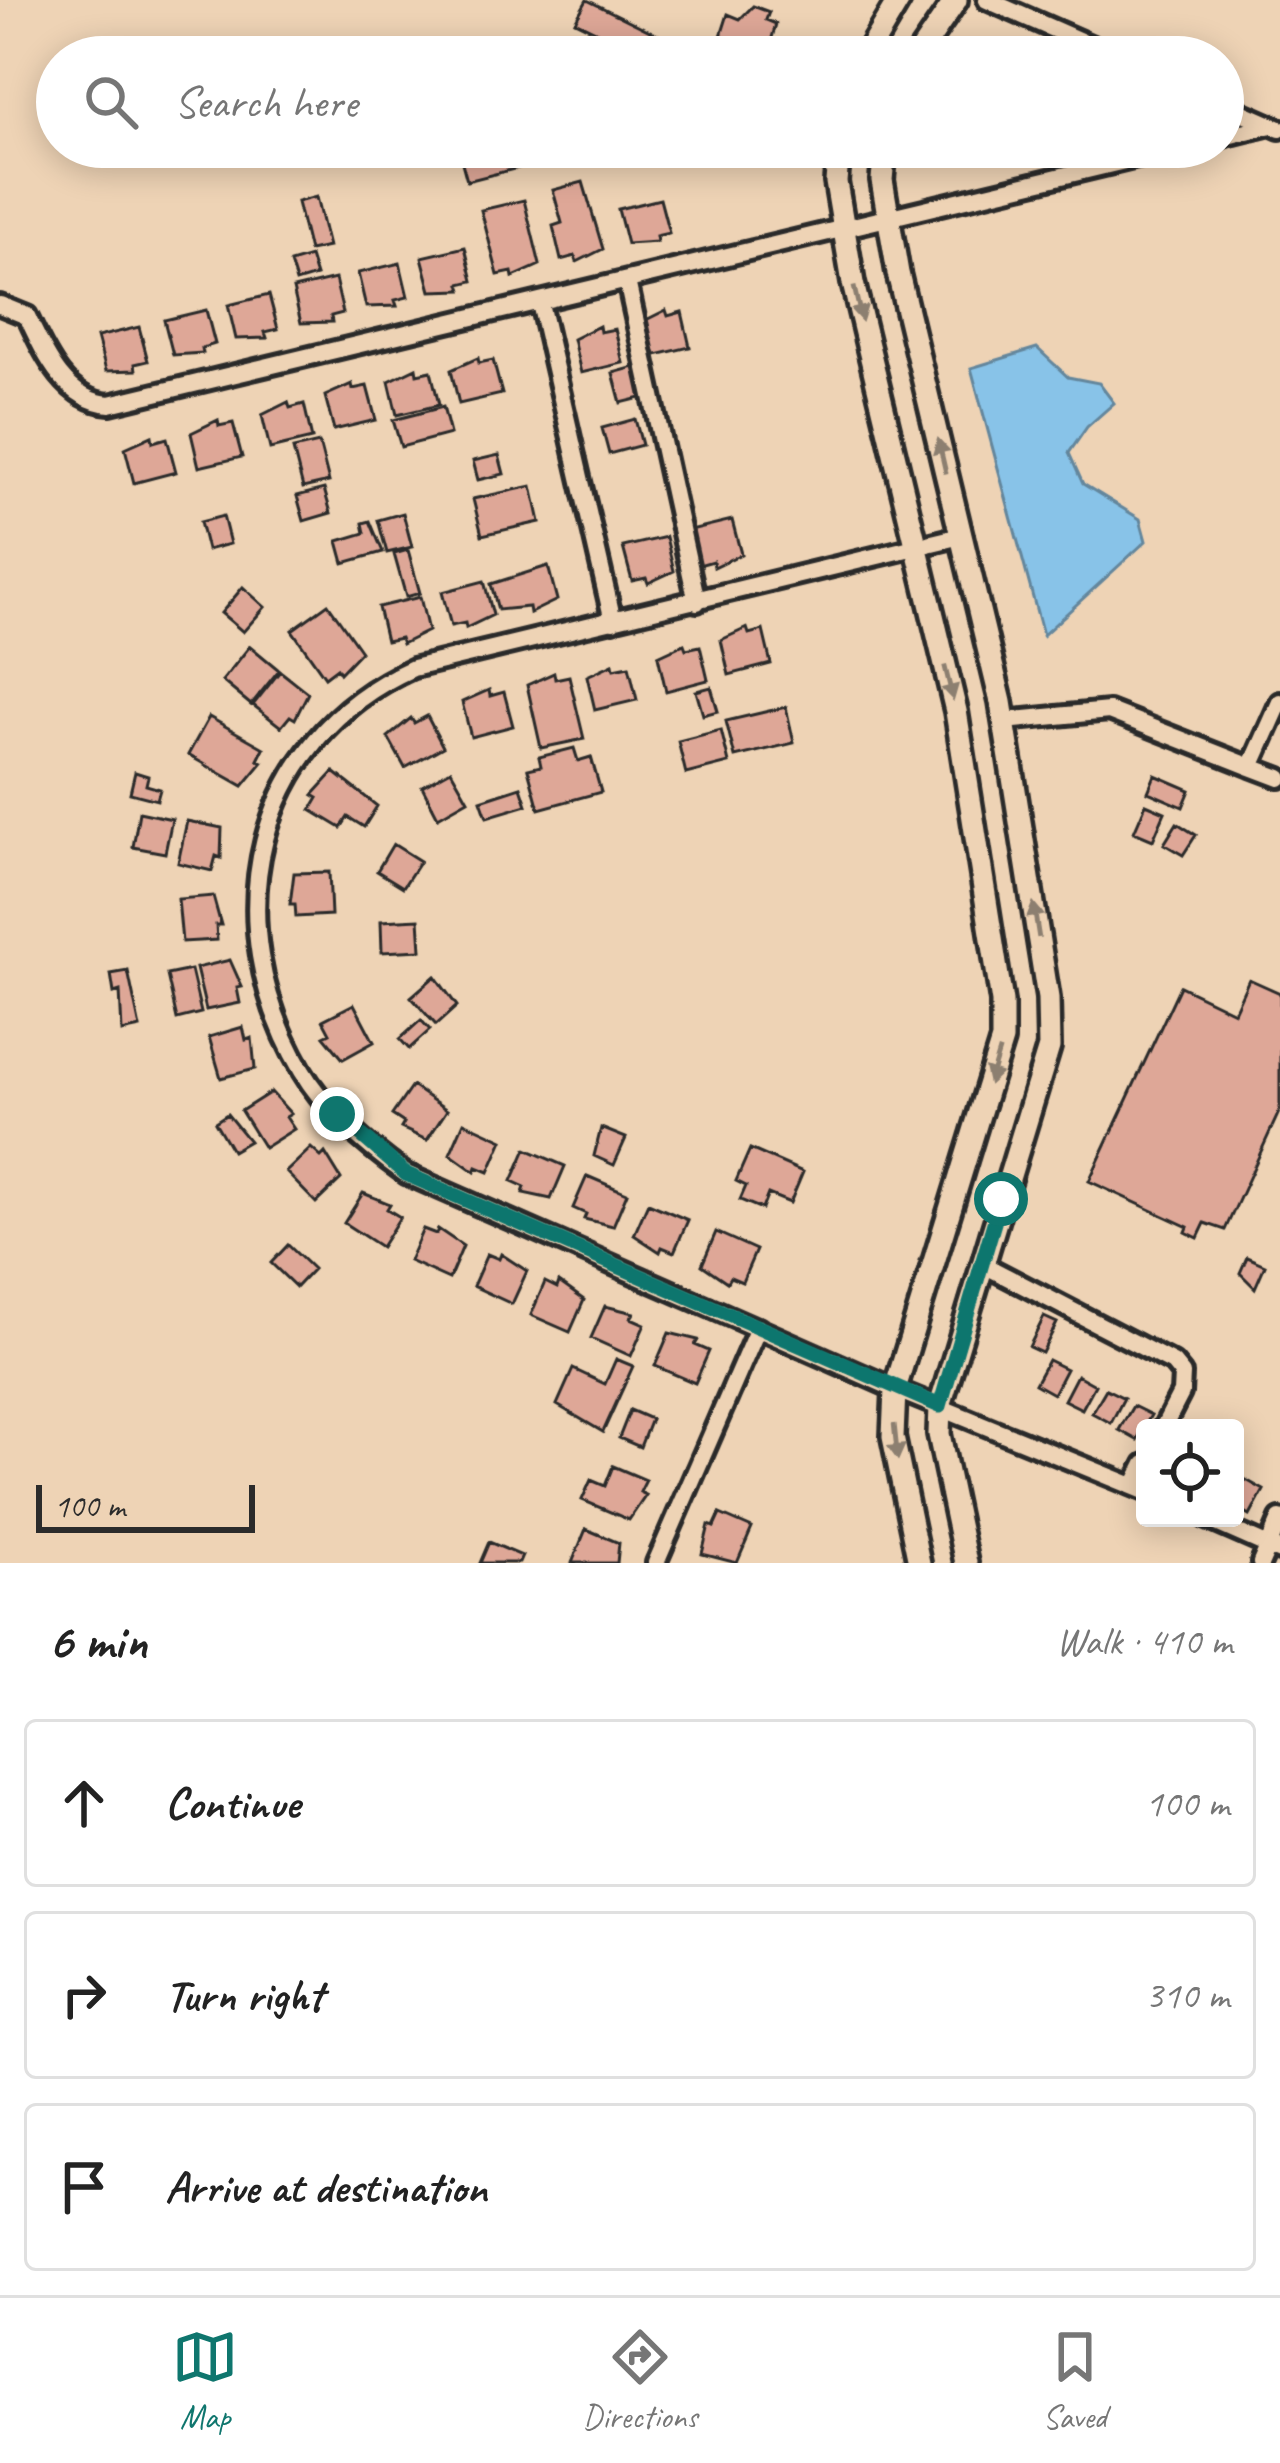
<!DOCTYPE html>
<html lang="en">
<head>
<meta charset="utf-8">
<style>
  :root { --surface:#fff; --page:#f6f6f6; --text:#222; --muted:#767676; --line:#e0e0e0; --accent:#0f766e }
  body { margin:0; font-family:Caveat,sans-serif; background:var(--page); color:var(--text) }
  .controls { position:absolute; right:36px; bottom:36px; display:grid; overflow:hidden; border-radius:12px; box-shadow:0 6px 30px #0003 }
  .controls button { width:108px; height:108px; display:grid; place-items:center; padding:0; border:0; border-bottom:3px solid var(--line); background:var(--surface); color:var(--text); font:60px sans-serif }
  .scale { position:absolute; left:36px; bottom:30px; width:219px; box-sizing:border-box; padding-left:12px; border:6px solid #2b2b2b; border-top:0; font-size:33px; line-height:42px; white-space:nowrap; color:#2b2b2b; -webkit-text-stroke:9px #eed3b5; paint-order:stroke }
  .stop { position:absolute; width:36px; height:36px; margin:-27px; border:9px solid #0f766e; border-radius:50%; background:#fff }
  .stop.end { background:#0f766e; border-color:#fff; box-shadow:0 3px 12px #0008 }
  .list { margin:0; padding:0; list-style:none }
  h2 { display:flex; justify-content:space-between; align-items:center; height:156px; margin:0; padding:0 48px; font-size:51px }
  h2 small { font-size:39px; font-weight:400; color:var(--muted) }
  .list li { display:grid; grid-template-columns:78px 1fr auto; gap:36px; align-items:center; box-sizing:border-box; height:168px; margin:0 24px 24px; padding:0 24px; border:3px solid var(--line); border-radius:12px }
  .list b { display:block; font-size:45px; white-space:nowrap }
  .list em { font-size:39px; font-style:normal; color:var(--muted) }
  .icon { flex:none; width:66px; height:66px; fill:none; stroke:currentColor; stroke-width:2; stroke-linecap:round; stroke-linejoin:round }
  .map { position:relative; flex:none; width:1280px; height:1563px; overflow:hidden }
  .search { position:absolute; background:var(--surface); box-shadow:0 6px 30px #0003; left:36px; right:36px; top:36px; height:132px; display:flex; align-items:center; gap:30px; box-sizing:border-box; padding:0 42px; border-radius:66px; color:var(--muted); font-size:45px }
  .sheet { height:732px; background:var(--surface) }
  nav { display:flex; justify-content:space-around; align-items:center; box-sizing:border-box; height:168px; border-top:3px solid var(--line); background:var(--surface); font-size:33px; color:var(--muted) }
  nav a { display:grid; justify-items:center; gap:6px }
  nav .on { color:var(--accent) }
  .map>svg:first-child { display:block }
  .water { fill:#88c3e8; stroke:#63869c; stroke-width:3 }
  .building { fill:#dea797; stroke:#2b2b2b; stroke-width:3 }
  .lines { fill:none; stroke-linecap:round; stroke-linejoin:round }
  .minor-casing { stroke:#2b2b2b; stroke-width:26 }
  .tertiary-casing { stroke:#2b2b2b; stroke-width:30 }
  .minor { stroke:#eed3b5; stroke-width:16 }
  .tertiary { stroke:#eed3b5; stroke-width:21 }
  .oneway { fill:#8c7f70 }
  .route { stroke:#0f766e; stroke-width:15 }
</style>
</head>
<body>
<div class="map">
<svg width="1280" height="1563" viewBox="0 0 1280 1563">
  <rect width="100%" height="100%" fill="#eed3b5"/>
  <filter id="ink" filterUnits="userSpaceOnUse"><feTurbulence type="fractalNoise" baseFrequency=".00833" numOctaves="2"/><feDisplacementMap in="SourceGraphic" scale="24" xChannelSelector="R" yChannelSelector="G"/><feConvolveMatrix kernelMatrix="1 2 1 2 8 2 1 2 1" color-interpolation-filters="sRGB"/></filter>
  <g filter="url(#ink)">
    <path class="water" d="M1037,348L1068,377L1099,383L1114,403L1087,427L1069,453L1083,484L1140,519L1146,541L1043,635L971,368Z"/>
    <path class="building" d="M587,0L660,36L649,57L575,21Z
      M753,6L769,12L766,20L776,24L771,41L783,45L779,57L728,55L733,40L721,36L728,14L740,19Z
      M504,147H525L530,165L467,181L461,159Z
      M583,182L603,249L577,262L575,256L561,260L553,226L562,223L553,190Z
      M316,197L328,247L309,251L297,202Z
      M660,199L669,233L656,236L657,242L627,244L618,209Z
      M524,200L540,265L513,277L512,272L498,275L481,210Z
      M465,247L473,281L460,284L462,290L431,291L422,257Z
      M310,257L316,276L296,282L290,263Z
      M400,263L408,297L395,300L397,306L366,307L358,273Z
      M335,279L343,313L331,316L332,322L301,323L293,289Z
      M269,295L278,329L265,332L267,338L236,339L228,305Z
      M206,310L215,344L202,348L203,353L173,355L164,320Z
      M666,310L668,316L682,312L690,347L648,357L640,323Z
      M599,326L600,332L615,329L623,363L581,373L573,339Z
      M139,327L148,361L135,364L136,370L106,371L97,337Z
      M478,358L479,363L493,360L502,394L459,404L451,370Z
      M638,366L645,397L621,403L613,373Z
      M416,368L417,374L431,371L439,405L397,415L389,381Z
      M352,384L353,389L367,386L376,420L334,430L325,396Z
      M288,402L290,408L304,404L312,439L270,449L262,415Z
      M443,407L450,434L401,447L393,420Z
      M635,419L642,445L609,454L602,428Z
      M218,420L219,426L233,423L242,457L199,467L191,433Z
      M152,436L153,442L167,438L176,472L134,483L125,448Z
      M319,443L329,482L303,488L293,449Z
      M499,455L504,474L478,480L473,461Z
      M532,486L540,522L482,535L473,499Z
      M324,489L331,513L304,521L297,496Z
      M403,513L412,547L387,553L378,520Z
      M223,516L230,544L207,550L200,522Z
      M732,520L741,554L714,567L713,561L699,565L690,530Z
      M370,521L383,552L344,563L338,541L365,533L363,523Z
      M666,537L674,571L648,583L646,578L632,581L623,547Z
      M408,550L420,593L406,597L394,554Z
      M548,566L557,600L530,613L529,607L498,610L491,584Z
      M484,581L493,615L466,628L465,623L451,626L442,592Z
      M243,587L265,607L243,632L221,613Z
      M420,597L428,631L402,644L400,638L386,641L378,607Z
      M328,604L361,651L340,673L337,668L325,677L292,630Z
      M747,628L749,634L763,630L771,664L729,675L721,640Z
      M684,644L686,649L700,646L708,680L666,691L658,656Z
      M250,646L279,670L251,705L222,681Z
      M613,664L614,669L629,666L637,700L595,710L587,676Z
      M280,671L308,693L295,719L290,716L281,727L253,705Z
      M554,673L555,679L569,676L584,739L541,748L527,685Z
      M711,687L718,711L703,715L696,691Z
      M489,690L490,696L504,692L513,726L471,737L462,702Z
      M786,707L794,743L735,757L726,721Z
      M427,716L443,747L405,768L388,737L411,718L414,723Z
      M209,717L264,748L258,760L263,762L243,786L188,755Z
      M721,730L729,763L686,774L678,741Z
      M574,748L578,761L591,757L601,792L539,809L528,769L541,766L539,757Z
      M451,770L468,800L438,817L422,786Z
      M135,772L148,776L146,785L160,789L157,800L130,793Z
      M334,772L377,806L364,827L348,817L341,828L311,810L318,798L313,795Z
      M1155,775L1190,790L1183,807L1148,792Z
      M521,787L527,805L487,817L481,800Z
      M1146,804L1165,812L1153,840L1134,832Z
      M139,812L172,819L165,853L133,847Z
      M187,821L222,828L221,858L216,856L212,871L178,863Z
      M1177,823L1196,835L1183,855L1164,844Z
      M393,844L420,861L403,887L377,871Z
      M329,872L331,915L296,917L295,904H290L294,873Z
      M213,896L221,925H216L217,940L182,942L178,899Z
      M419,919L421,950L382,952L381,921Z
      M230,960L242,987L237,988L240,1003L206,1010L196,968Z
      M191,970L201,1013L177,1019L167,975Z
      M128,971L140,1028L122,1032L120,991L114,993L111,974Z
      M435,976L457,1006L436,1025L411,997Z
      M1249,979L1280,993V1110L1225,1230L1205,1223L1198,1238L1186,1232L1188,1227L1089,1181L1180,986L1234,1012Z
      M354,1004L374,1042L343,1059L324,1036L330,1033L323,1020Z
      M421,1020L430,1030L409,1049L400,1039Z
      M243,1027L246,1040L252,1038L255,1069L221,1078L209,1037Z
      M412,1086L447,1110L427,1140L401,1128L404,1123L392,1115Z
      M271,1092L291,1114L286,1117L294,1129L264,1148L241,1111Z
      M227,1114L249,1141L232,1151L215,1122Z
      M464,1122L503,1140L489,1172L477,1167L475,1172L450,1154Z
      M601,1128L626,1138L614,1165L594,1156Z
      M311,1148L321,1157L325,1153L341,1179L316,1203L286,1172Z
      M526,1149L565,1166L551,1199L523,1193L525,1187L512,1181Z
      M750,1149L803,1172L790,1203L768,1194L762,1209L740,1200L746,1186L736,1181Z
      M587,1176L627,1193L613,1226L584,1219L586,1214L573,1208Z
      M363,1193L390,1204L387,1209L400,1217L381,1247L344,1223Z
      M648,1203L688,1220L674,1252L662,1247L660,1252L634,1235Z
      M423,1229L436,1234L438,1229L463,1246L449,1279L409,1261Z
      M716,1232L756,1250L742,1282L730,1277L727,1282L702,1265Z
      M288,1245L313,1269L296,1287L271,1263Z
      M487,1254L499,1259L501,1254L527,1271L512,1304L473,1286Z
      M1247,1257L1265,1265L1255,1288L1240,1273Z
      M545,1282L557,1288L559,1282L584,1300L570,1332L531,1315Z
      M605,1306L634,1313L631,1318L645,1324L631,1356L591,1338Z
      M1044,1317L1057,1323L1042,1353L1029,1347Z
      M669,1333L698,1340L695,1345L709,1351L695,1383L655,1366Z
      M616,1359L633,1366L603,1432L557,1405L573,1369L605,1384Z
      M1048,1360L1066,1369L1053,1394L1035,1384Z
      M1077,1375L1095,1385L1082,1409L1064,1400Z
      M1106,1389L1124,1398L1111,1423L1092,1413Z
      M1133,1406L1151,1415L1137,1440L1119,1430Z
      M630,1410L651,1419L640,1447L619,1438Z
      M613,1466L646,1480L640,1492L646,1495L629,1520L582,1500L591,1480L605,1486Z
      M1239,1476L1264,1490L1250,1516L1235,1507Z
      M720,1514L752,1528L737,1563L702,1554L709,1525L714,1527Z
      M586,1529L619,1543L617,1563H572Z
      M489,1542L522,1556L519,1563H480Z"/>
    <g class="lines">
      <defs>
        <path id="minor" d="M987,0L1117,57
          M1223,104L1280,129
          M1223,137L1271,125
          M627,281L697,602
          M540,303L613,621
          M0,305L27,316C44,352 65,401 110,404L1183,147
          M961,536L413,668C252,740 215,923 302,1071C326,1112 368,1147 406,1174L895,1389L1145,1491
          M1004,721L1109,711L1251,767L1280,702
          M1251,767L1280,778
          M982,1264L1173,1363L1182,1374L1181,1393L1163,1428
          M1134,1486L1145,1464
          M1205,1518L1280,1551
          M656,1563L758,1328
          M1261,1563L1280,1519"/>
        <path id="tertiary" d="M865,57L899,0
          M917,57L956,0
          M839,147L836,182L853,283L956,711L1002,1002V1040L895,1389L893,1437L919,1563
          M885,147L882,180L898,273L1001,702L1048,998L1049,1047L940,1406L939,1434L966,1563"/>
      </defs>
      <use href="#minor" class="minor-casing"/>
      <use href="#tertiary" class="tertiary-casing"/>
      <use href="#minor" class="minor"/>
      <use href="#tertiary" class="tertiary"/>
    </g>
    <defs><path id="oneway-solid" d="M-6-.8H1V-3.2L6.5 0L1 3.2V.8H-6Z" transform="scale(3)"/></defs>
    <g class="oneway">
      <use href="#oneway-solid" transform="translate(858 304) rotate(77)"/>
      <use href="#oneway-solid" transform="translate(942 456) rotate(-103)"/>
      <use href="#oneway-solid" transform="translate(949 683) rotate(76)"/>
      <use href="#oneway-solid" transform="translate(1036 920) rotate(-99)"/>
      <use href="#oneway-solid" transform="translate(994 1067) rotate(107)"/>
      <use href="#oneway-solid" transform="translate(896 1442) rotate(84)"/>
    </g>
  </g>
  <g class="lines" filter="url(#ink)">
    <path class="route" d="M337,1114L406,1174L940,1406L1001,1199"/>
  </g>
</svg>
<div class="controls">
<button><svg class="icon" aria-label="locate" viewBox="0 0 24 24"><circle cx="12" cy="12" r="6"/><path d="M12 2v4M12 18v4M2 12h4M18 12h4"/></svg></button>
</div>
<div class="scale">100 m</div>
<div class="stop" style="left:1001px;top:1199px"></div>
<div class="stop end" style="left:337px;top:1114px"></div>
<div class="search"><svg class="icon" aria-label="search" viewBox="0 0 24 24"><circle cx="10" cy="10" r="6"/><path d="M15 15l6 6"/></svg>Search here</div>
</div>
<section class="sheet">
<h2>6 min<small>Walk · 410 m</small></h2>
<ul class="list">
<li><svg class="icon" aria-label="ahead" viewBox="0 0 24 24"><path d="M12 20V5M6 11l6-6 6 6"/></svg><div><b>Continue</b></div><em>100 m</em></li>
<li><svg class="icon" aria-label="right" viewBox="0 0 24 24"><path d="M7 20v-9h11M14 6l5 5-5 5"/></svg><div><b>Turn right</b></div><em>310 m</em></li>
<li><svg class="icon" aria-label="arrive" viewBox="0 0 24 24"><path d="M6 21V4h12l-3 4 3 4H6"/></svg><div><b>Arrive at destination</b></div></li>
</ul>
</section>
<nav>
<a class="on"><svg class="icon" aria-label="map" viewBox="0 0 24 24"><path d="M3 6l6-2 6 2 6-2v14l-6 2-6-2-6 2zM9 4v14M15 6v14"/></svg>Map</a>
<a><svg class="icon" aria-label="directions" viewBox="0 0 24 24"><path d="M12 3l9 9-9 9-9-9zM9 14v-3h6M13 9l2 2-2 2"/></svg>Directions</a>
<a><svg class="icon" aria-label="saved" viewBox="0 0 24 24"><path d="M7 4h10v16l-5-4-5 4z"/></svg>Saved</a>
</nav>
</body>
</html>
